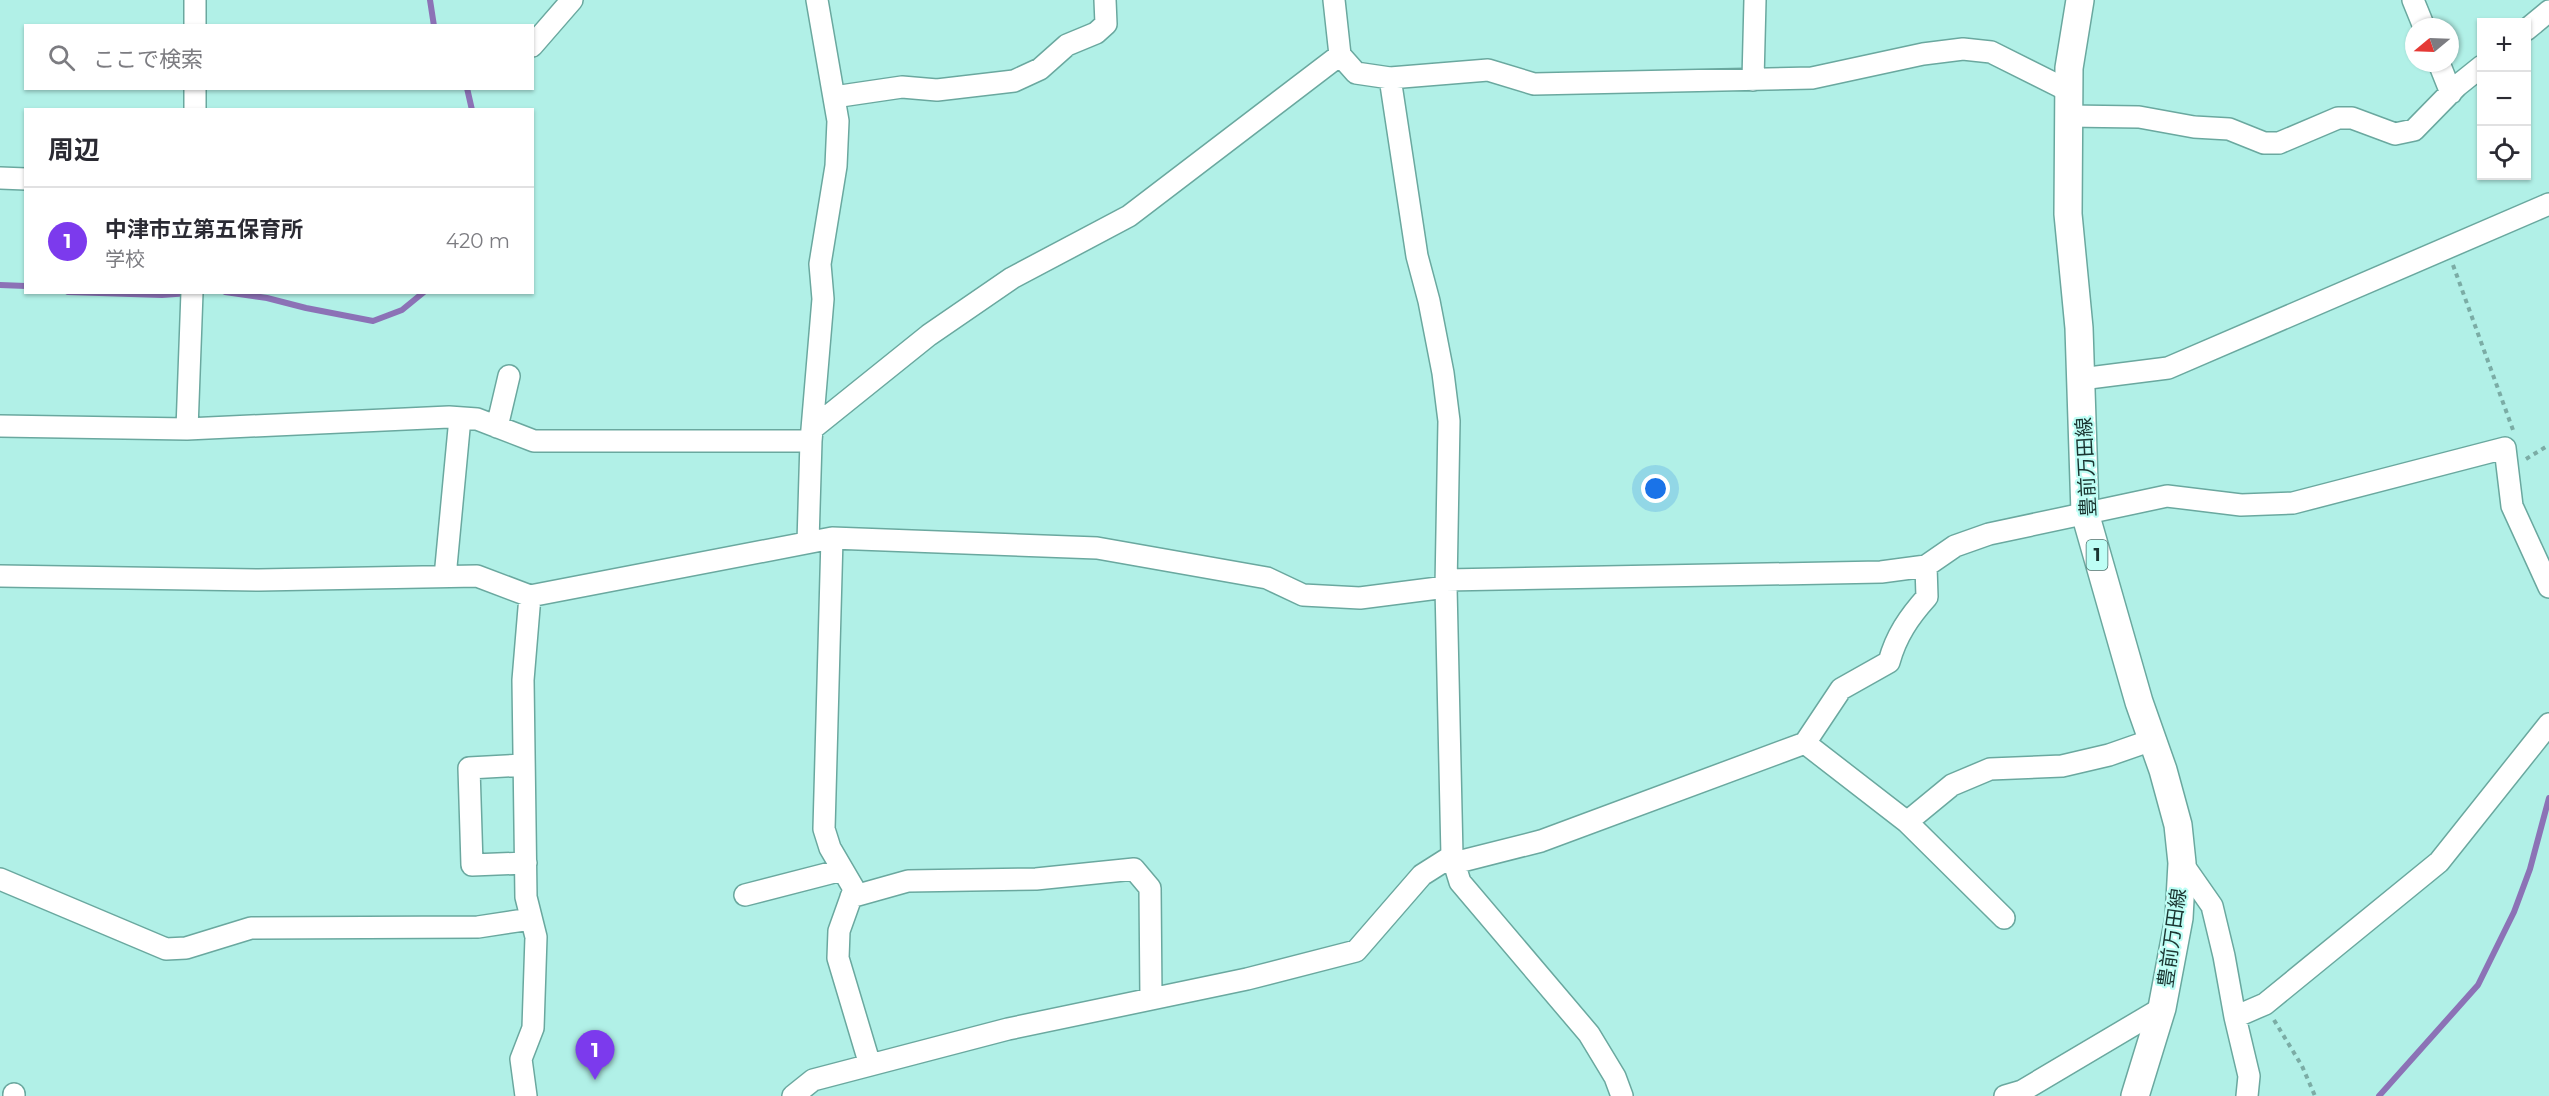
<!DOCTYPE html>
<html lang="ja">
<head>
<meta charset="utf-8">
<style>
  :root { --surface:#fff; --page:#f7f7f7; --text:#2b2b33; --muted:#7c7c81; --line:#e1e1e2; --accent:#7c3aed }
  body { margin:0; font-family:Montserrat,"Noto Sans JP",sans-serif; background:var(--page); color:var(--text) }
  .controls { position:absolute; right:18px; top:18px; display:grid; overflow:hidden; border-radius:0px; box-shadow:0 2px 4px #0004 }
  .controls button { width:54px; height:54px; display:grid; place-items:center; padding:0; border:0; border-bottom:2px solid var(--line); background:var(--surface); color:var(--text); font:30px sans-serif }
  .compass { position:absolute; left:2405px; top:18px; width:54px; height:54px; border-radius:50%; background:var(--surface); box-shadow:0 2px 4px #0004; rotate:251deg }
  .you { position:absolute; left:1656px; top:489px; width:21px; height:21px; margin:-15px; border:4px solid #fff; border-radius:50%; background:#1a73e8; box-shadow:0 0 0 9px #1a73e833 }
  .badge { display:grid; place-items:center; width:39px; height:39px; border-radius:50%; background:var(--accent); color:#fff; font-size:20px; font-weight:700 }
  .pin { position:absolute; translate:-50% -50px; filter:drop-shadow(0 2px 3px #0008) }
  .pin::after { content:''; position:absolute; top:32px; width:21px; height:18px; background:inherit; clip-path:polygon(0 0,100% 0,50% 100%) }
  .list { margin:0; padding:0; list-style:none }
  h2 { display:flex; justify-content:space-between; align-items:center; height:78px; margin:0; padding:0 24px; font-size:26px }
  h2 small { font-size:20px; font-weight:400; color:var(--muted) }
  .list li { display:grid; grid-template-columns:39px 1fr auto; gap:18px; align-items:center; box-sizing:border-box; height:108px; padding:0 24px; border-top:2px solid var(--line) }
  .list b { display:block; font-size:22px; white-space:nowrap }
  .list p { margin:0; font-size:20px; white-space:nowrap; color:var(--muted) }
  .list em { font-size:20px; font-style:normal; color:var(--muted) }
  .icon { flex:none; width:33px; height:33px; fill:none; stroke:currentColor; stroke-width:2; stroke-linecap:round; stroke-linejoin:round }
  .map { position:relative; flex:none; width:2549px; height:1096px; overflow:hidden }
  .search { position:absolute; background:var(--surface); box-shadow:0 2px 4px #0004; left:24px; top:24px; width:510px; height:66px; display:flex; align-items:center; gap:15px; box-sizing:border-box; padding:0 21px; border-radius:0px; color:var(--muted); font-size:22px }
  .panel { position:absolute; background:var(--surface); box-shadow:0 2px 4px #0004; left:24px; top:108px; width:510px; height:186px; border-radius:0px }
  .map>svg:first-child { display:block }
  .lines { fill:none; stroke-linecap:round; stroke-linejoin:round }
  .stream { stroke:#8c72b6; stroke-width:6 }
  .minor-casing { stroke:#6aa89f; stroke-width:24 }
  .major-casing { stroke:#6aa89f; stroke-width:30 }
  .path { stroke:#7baca5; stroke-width:4; stroke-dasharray:4.5 4.5; stroke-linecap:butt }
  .minor { stroke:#fff; stroke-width:21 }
  .major { stroke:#fff; stroke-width:27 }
  .labels { text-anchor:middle; stroke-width:4.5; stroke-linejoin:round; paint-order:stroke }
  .shield { fill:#befef5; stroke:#4c716c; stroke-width:1.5 }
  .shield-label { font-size:18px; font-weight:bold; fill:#1b3531 }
  .street-label { font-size:20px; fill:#1b3531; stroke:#befef5 }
</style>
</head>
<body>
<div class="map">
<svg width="2549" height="1096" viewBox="0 0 2549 1096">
  <rect width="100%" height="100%" fill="#b1f0e7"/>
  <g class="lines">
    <path class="stream" d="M430,0L434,26
      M467,88L472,110
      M0,285L26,286
      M68,292L162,295L189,293
      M225,292L267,298L306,308L373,321L402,310L424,292
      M2379,1096L2478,985L2514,912L2530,869L2549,798"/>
    <defs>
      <path id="minor" d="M195,0V26
        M1334,0L1340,55L1356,73L1390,78L1417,256L1429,301L1443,373L1449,421L1446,587L1452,856L1460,882L1589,1034L1615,1077L1622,1096
        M2413,0L2424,27
        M2526,30L2549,11
        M532,46L572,0
        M2439,63L2451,93
        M1390,78L1488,70L1534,84L1812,78L1923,54L1963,49L1991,52L2069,91
        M1753,80L1755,0
        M834,97L902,87L937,90L1014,81L1040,69L1067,45L1096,33L1106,24L1105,0
        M195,110V88
        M2068,116L2139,117L2194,127L2229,129L2264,143H2279L2338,118H2352L2395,134L2414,130L2457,86L2482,66
        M0,178L26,179
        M2081,379L2168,368L2549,204
        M0,426L187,429L449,417L477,419L534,441H811
        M497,427L509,376
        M187,429L192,292
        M812,429L929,335L1012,278L1129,216L1340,55
        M832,538L824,829L830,848L854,889L839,931L838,958L870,1065
        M808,542L811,441L823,299L820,264L836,166L838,121L817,0
        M0,576L259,580L477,576L530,596L832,538L1097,548L1267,578L1303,595L1360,598L1446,587
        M445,577L460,418
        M1446,580L1881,572L1926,566L1955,546L1989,534L2167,496L2241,505L2293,503L2505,448L2512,506L2549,587
        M1805,743L1907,822L2004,918
        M524,765L469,768L472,865L526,863
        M1907,822L1952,785L1990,769L2062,766L2109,755L2152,740
        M1454,863L1541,841L1805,743L1841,689L1889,662C1896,636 1909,617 1927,597L1926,566
        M2182,863L2212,906L2224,956L2235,1017L2249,1076L2247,1096
        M0,879L166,949L186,948L251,928L478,927L531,919
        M745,895L842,870
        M851,897L908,881L1036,879L1134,869L1150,888L1151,999
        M2235,1017L2265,1004L2439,862L2549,724
        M14,1094V1096
        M526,1096L521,1059L533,1028L536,937L526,897L523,680L530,596
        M793,1096L813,1080L1008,1029L1247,979L1356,951L1422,875L1452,856
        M2005,1096L2022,1091L2162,1008"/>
      <path id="major" d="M2080,0L2069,68L2068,214L2079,328L2085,513L2139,702L2163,770L2178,825L2182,863L2179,918L2162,1008L2135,1096"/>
    </defs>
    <use href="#minor" class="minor-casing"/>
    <use href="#major" class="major-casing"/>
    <path class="path" d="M2453,265L2513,430
      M2526,459L2549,445
      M2274,1020L2302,1066L2315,1096"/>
    <use href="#minor" class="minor"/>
    <use href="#major" class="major"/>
  </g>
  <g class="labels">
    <rect class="shield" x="2086.5" y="540" width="21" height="30" rx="4.5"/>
    <g class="shield-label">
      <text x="2097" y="561">1</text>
    </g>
    <g class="street-label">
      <text transform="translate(2086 467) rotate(-93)" y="7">豊前万田線</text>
      <text transform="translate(2172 938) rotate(-82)" y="7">豊前万田線</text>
    </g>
  </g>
</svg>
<div class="controls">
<button>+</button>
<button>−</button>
<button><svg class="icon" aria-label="locate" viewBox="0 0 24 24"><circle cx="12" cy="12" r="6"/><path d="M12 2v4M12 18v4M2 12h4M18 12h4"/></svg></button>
</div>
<svg class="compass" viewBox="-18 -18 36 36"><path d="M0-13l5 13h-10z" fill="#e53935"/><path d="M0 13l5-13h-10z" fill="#7c7c81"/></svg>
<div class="you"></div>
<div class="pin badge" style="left:595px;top:1080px">1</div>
<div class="search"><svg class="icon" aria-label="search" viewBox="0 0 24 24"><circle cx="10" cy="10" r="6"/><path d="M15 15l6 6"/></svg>ここで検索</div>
<section class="panel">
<h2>周辺<small></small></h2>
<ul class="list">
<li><span class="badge">1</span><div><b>中津市立第五保育所</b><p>学校</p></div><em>420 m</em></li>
</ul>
</section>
</div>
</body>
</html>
